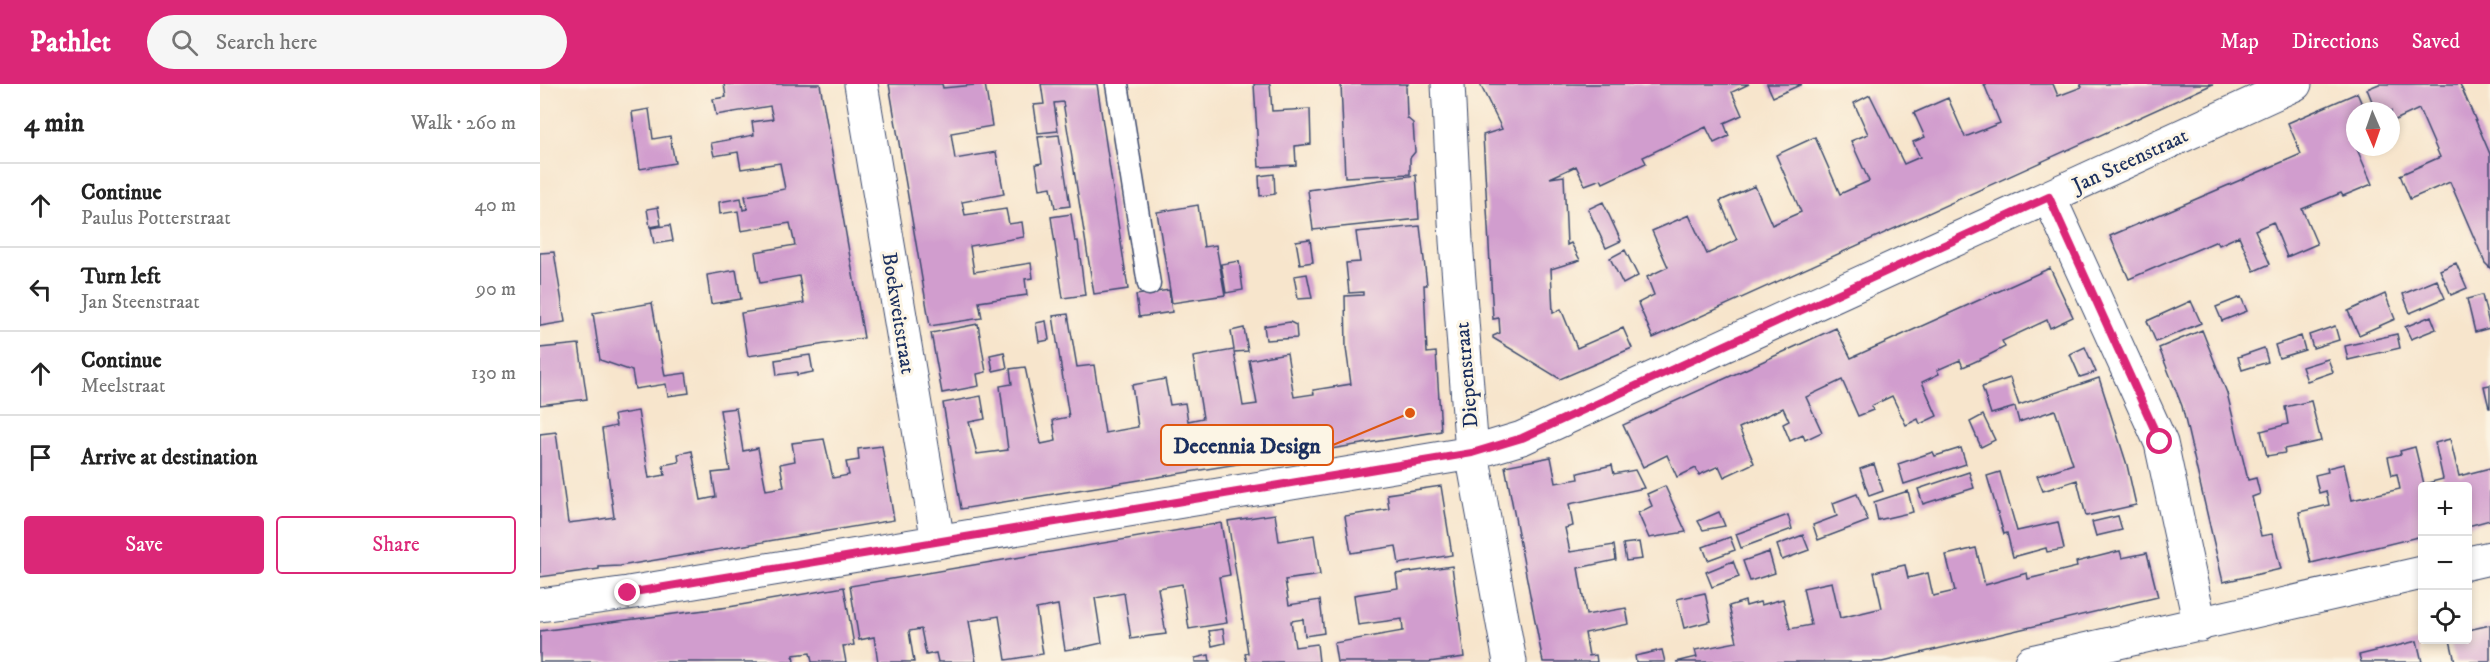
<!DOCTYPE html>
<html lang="en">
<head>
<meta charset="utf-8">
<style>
  :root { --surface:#fff; --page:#f6f6f6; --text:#222; --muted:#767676; --line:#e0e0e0; --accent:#db2777 }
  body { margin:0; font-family:"IM FELL DW Pica",serif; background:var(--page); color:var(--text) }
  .controls { position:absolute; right:18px; bottom:18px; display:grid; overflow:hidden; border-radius:6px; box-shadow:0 3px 9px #0003 }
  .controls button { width:54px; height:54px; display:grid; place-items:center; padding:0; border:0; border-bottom:2px solid var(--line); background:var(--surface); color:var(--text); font:30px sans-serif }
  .compass { position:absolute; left:1806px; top:18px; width:54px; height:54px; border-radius:50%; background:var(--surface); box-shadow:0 3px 9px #0003; rotate:178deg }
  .stop { position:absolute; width:18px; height:18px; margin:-14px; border:4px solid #db2777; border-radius:50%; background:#fff }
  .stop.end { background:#db2777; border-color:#fff; box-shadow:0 2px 6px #0008 }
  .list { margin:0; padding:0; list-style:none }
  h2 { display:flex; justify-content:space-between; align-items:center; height:78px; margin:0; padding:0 24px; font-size:26px }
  h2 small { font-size:20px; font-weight:400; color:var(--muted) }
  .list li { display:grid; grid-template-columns:39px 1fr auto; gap:18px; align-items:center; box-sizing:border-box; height:84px; padding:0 24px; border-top:2px solid var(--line) }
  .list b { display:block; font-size:22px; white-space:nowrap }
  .list p { margin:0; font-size:20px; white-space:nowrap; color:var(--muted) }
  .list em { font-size:20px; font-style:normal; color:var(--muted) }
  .actions { display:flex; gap:12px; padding:18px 24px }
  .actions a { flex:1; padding:14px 0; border:2px solid var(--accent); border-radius:6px; text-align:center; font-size:21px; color:var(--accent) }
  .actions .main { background:var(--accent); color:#fff }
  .icon { flex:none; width:33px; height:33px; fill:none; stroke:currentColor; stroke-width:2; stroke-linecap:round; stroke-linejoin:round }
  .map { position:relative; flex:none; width:1950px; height:578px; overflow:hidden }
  header { display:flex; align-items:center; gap:36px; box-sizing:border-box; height:84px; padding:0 30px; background:var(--accent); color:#fff }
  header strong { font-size:28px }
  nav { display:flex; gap:33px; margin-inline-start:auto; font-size:21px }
  .search { width:420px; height:54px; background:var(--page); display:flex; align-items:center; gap:15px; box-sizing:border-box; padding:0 21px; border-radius:33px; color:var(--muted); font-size:22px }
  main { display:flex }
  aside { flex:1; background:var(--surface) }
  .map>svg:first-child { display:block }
  .building { fill:#d19dce }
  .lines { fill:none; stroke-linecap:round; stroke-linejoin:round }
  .service-casing { stroke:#3c4a6e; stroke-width:25 }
  .minor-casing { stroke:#3c4a6e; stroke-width:35 }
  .service { stroke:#fff; stroke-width:22 }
  .minor { stroke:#fff; stroke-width:33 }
  .route { stroke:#db2777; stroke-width:8 }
  .labels { text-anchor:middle; stroke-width:6; stroke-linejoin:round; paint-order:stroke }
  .street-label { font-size:21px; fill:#1b2f5e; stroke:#fcf5e5 }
  .leader { fill:none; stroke:#de5710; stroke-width:2 }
  .callout-dot { fill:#de5710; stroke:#fcf5e5; stroke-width:2 }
  .callout { fill:#fcf5e5; stroke:#de5710; stroke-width:2 }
  .callout-label { font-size:22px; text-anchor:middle; font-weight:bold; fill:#1b2f5e }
</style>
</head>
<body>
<header>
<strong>Pathlet</strong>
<div class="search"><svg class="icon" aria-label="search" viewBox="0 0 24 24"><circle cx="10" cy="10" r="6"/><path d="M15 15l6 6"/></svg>Search here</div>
<nav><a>Map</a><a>Directions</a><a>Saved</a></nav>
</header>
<main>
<aside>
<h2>4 min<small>Walk · 260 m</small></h2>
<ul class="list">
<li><svg class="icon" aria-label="ahead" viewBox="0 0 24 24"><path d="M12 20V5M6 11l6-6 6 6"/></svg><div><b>Continue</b><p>Paulus Potterstraat</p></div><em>40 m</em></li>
<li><svg class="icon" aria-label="left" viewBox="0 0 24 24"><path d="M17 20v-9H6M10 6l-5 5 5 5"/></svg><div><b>Turn left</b><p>Jan Steenstraat</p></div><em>90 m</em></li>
<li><svg class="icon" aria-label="ahead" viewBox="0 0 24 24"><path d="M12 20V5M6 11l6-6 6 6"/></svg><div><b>Continue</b><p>Meelstraat</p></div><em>130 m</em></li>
<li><svg class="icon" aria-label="arrive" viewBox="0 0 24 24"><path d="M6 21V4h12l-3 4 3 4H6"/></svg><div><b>Arrive at destination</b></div></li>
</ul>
<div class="actions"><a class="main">Save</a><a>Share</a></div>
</aside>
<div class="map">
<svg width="1950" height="578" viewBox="0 0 1950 578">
  <rect width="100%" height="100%" fill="#fcf5e5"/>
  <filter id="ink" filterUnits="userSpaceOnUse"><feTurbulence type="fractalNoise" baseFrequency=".0167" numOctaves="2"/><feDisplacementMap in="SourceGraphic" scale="12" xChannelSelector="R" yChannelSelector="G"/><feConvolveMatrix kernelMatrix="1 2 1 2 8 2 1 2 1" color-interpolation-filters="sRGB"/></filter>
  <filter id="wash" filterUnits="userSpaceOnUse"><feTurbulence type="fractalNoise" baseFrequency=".008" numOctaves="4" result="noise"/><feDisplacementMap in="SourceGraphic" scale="24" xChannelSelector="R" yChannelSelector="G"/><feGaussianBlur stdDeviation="1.35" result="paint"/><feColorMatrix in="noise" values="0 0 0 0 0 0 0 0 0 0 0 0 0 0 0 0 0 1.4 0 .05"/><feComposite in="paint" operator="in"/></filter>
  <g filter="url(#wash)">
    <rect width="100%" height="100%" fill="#f7e5cc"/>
    <g id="blocks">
      <path class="building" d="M184,0H280L324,254L208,272L201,229L264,219L259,192L220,199L217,182L215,168L255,161L250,139L201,147L198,127L180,130L179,118L201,114L203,126L208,125L205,112L245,105L240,79L201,85L198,68L174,72L171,59L214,51L212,38L233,35L230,22L176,31L173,15L186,13Z
        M349,0H402L403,4L445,0L452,42L411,49L415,75L456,68L464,110L422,118L425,131L466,125L469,140L482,138L484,153L430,162L434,188L491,179L493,194L485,195L487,211L439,218L442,234L390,242Z
        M501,0H557L588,205L554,210L523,18L514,19L518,47L498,49L494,21L504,20Z
        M714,0H730L732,27L770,25L771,60L755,62L756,81L719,83Z
        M801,0H868L866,3L867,34L873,39L875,68L870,74V90L805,93Z
        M940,0H1209L1192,8L1202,31L1184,39L1189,52L1174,59L1166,43L1103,73L1106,79L1063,99L1061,95L1045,101L1036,82L1010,94L1024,92L1027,161L1031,159L1040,176L1011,185L1013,229L1021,225L1037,264L1083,244L1092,264L1020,295L953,254V252L960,249L959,234L953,235L943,51L962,45Z
        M1227,0H1262L1233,13Z
        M1444,0H1513L1518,12L1542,3L1540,0H1673L1113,254L1098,219L1114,211L1107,193L1128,183L1112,147L1149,131L1167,170L1197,156L1180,117L1215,102L1232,141L1245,135L1261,128L1236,71L1275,53L1300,110L1329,97L1311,57L1328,50L1314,19L1330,11L1364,80L1380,73L1373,58L1385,53L1374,29L1408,14L1425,53L1460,39Z
        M1839,0H1920L1950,70V184L1945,179L1910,98L1870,115L1860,91L1900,73L1879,25L1851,38V27H1836L1827,5Z
        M1817,9L1825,27H1815V63H1820L1817,65L1832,100L1803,112L1801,109L1762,125L1777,160L1747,173L1733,138L1715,146L1730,180L1714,187L1699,152L1679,161L1677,157L1589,195L1570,152L1761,70L1748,39Z
        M109,25L113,55L130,52L135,79L100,85L92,28Z
        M519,51L530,122L515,124L511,103L500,105L496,80L502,79L498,53Z
        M734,90L735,110L720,112L719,92Z
        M876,91L879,135L773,146L768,106Z
        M1063,118L1081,157L1066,164L1048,125Z
        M658,121L664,163L676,161L685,211L632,219L617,128Z
        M118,123L121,141L110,143L107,125Z
        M531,130L535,157H538L545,211L523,214L511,133Z
        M130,141L133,157L114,160L111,144Z
        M880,142L887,201H884L887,269L896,268L901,347L421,425L403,319L441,312L445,335L429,338L437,370L468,366L460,302L472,300L470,285L485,283L501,360L516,357L513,336L529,333L513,232L528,230L537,283L554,281L565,349L598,343L592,301L625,295L630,321L645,319L648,337L663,334L653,273L694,266L691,247L704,244L708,267L694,268L703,322L717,320L709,276L729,272L747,269L754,313L774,310L773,306L811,300L806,264L805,212L823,211V208L809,209L806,179L820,178L816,148Z
        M770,155L773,178L760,180L756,157Z
        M1085,166L1098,192L1083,200L1070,174Z
        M14,168L25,238L0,242V169Z
        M699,177L703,206L686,209L681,180Z
        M1916,179L1927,204L1911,211L1900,186Z
        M1510,184L1533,233L1510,244L1507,236L1462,257L1465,263L1443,274L1423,283L1420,276L1397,286L1399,290L1382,298L1397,332L1380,340L1378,335L1366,341L1352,312L1331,322L1333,326L1318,332L1302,296L1266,313L1282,348L1265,356L1263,351L1250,357L1243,340L1249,337L1243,324L1199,344L1214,379L1184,393L1179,382L1159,391L1156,384L1137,393L1127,371L1103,383L1083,341L1296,244L1311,274Z
        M196,186L201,215L171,220L167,191Z
        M767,190L772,214L758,215L754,192Z
        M1897,196L1905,214L1870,229L1863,210Z
        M629,206L632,228L599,233L596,211Z
        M1845,210L1855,235L1819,251L1808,227Z
        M1942,211L1950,244L1935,248L1927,215Z
        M1701,213L1707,227L1682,237L1676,223Z
        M1651,217L1661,239L1616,258L1607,237Z
        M112,219L125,292L146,289L149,309L128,312L126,300L95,305L92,287L60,276L53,229Z
        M1891,232L1896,245L1871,255L1865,243Z
        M506,237L509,256L499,258L496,239Z
        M750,238L756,241L757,254L726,256L724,242Z
        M438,240L446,288L437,290L439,302L402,309L391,249Z
        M1795,242L1799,256L1773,264L1769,251Z
        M1662,246L1687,309L1708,396L1716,394L1720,410L1712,413L1721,452L1732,450L1741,485L1683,498L1642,322L1619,264Z
        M1857,250L1860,264L1808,276L1805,262Z
        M1761,252L1765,266L1739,274L1735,261Z
        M39,260L47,315L0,321V264Z
        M1545,263L1556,288L1540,293L1530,270Z
        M1724,264L1728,278L1702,286L1698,273Z
        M464,268L467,284L453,287L450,271Z
        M270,271L273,288L257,291V288L237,291L235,276Z
        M1788,275L1793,288L1767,297L1762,283Z
        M1470,294L1479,321L1559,294L1587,381L1596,421L1546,432L1537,396L1503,407L1497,392L1533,380L1515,326L1479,338L1475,323L1451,330L1442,303Z
        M1950,301V324H1949L1944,302Z
        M1771,317L1781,357L1744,365L1745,369L1727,372L1721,347L1748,340L1745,323Z
        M196,324L203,367L218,364L226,406L244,403L240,380L255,377L252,359L284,355L293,394L309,391L306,378L319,376L318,365L342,362L354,436L80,482L59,483V485L0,493V350L16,348L28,439L61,435L74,433L62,345L76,342L74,331L98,327L109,394L125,391L123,381L139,378L138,370L152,367L161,416L176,413L172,389L190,387L180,326Z
        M1443,331L1455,356L1441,363L1430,338Z
        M1910,355L1919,392L1950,384V436L1928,442V402H1882V452L1771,479L1759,428L1789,421L1786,407L1779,409L1775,391L1788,388L1787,384L1804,380L1812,416L1860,405L1857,390L1852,391L1848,373L1861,370L1860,367L1875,363L1884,400L1903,395L1895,359Z
        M1421,364L1426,380L1364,400L1358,380L1393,368L1395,372Z
        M1011,373L1016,399L1039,395L1038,389L1072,381L1074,390L1095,386L1104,404L1029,420L1033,442L1025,444L1030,468L1074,461L1076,476L1038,484L1046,531L1086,524L1089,540L1045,549L1049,572L1056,571L1057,578H1003L965,382Z
        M1334,380L1343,407L1329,412L1320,385Z
        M1429,388L1434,404L1383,420L1378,405Z
        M1460,388L1477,447L1518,438L1524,465L1507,468L1506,464L1473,473L1467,449L1464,450L1447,392Z
        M901,402L912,471L859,480L856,462L811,469L805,432L849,425L847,410Z
        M1125,402L1146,448L1109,454L1098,429L1112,422L1107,410Z
        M1368,407L1373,428L1338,436L1334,418Z
        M1317,410L1328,437L1278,456L1273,441L1297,432L1293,419Z
        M1179,428L1185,442L1163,446L1158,437Z
        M735,430L739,457L774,451L780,491L745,496L749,521L780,516L784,549L765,552L763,535L751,537L755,563L777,560L779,578H707L705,570L708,569L688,437Z
        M1248,431L1252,445L1201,464L1196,450Z
        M1578,432L1582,446L1556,452L1552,438Z
        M681,439L690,491L679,493L687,539L649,545L642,500L618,504L626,550L610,552L591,555L584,509L555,514L562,559L544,563L525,566L518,521L496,525L503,570L466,576L459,532L429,537L436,578H398L396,569L386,571L381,545L369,547L374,578H338L334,553L319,556L310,502Z
        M1263,451L1269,466L1242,476L1237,461Z
        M1190,453L1195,466L1168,476L1163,463Z
        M1099,458L1102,475L1086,477L1083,460Z
        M1436,464L1445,501L1487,489L1488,495L1537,483L1536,478L1580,467L1582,474L1607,469L1618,513L1342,578H1136L1157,573L1155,566L1197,558L1189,522L1205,517L1206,522L1220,518L1221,521L1243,515L1250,545L1271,541L1263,504L1292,498L1300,534L1342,524L1334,488L1365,481L1368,494L1388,489L1393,512L1415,507L1406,471Z
        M1229,468L1235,489L1210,497L1203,477Z
        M1193,477L1199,493L1172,503L1166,488Z
        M912,482L924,573L889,578H797L794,559L863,547L862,535L818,541L814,511L858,504L856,490Z
        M304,503L314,561L303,562L306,578H272L270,569L253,571L254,578H0V547L189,523Z
        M1165,509L1171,537L1144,544L1137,515Z
        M1950,541V578H1915L1910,556H1928V546Z
        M683,545L685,559L672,562L669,547Z
        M1877,557L1882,578H1821L1819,571Z
        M1122,566L1125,578H1096L1095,572Z
        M669,571L670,578H655V574Z"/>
    </g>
  </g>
  <g filter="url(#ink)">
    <use href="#blocks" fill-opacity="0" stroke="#3c4a6e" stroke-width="1.5"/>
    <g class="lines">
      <defs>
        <path id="service" d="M577,0L609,200"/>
        <path id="minor" d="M321,0L398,458
          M908,0L916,157L932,369L970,578
          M1509,113L1621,359L1660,541
          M1928,479L1950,474
          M0,521L88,509L932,369L982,354L1755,0
          M1491,578L1882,489"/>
      </defs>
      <use href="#service" class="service-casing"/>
      <use href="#minor" class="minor-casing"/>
      <use href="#service" class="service"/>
      <use href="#minor" class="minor"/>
    </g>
  </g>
  <g class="lines" filter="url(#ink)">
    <path class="route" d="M88,509L932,369L982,354L1509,113L1620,358"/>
  </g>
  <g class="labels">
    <g class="street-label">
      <text transform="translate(1590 76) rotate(-25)" y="7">Jan Steenstraat</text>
      <text transform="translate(359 229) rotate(81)" y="7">Boekweitstraat</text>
      <text transform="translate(926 291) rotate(-95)" y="7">Diepenstraat</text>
    </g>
  </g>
  <path class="leader" d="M870 329L793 361"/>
  <circle class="callout-dot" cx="870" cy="329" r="6"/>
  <rect class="callout" x="621" y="341" width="172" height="40" rx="6"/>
  <g class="callout-label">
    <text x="707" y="369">Decennia Design</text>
  </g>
</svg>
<div class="controls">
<button>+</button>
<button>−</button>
<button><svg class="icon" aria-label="locate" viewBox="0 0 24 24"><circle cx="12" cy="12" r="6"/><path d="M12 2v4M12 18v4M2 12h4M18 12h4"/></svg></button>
</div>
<svg class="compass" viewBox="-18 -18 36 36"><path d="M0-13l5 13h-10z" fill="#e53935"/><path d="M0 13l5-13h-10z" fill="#767676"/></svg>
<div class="stop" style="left:1620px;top:358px"></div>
<div class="stop end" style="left:88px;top:509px"></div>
</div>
</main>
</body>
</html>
